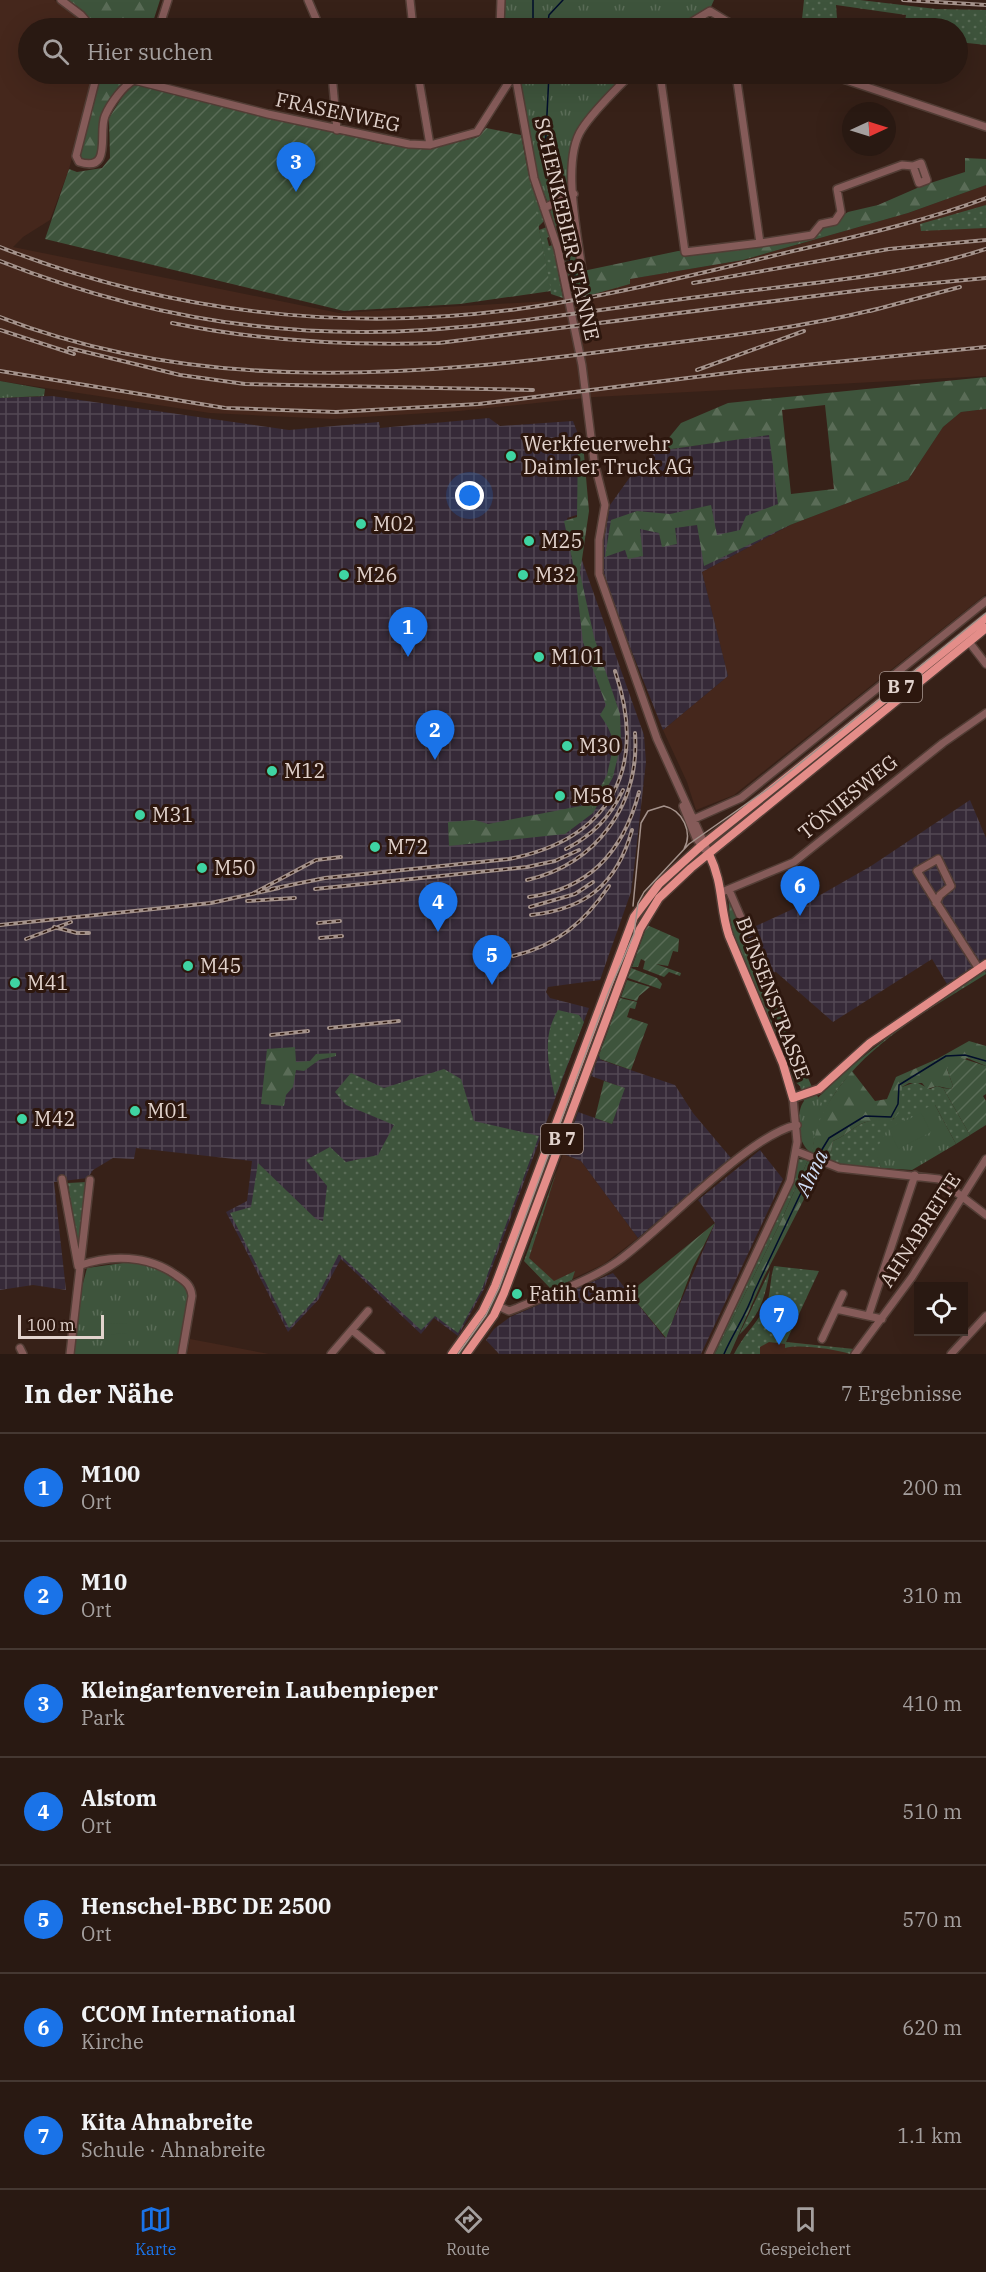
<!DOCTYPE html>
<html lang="de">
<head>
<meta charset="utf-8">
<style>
  :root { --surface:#291912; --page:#352620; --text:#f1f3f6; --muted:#a5a09f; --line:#453832; --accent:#1a73e8 }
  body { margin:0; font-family:"IBM Plex Serif",serif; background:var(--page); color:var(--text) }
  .controls { position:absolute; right:18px; bottom:18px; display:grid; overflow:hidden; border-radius:0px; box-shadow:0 6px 24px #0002 }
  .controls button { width:54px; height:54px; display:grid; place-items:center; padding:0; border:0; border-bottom:2px solid var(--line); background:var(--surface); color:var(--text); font:30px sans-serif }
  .compass { position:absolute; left:842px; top:102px; width:54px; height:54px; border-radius:50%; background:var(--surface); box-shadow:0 6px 24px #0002; rotate:86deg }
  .scale { position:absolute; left:18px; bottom:15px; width:86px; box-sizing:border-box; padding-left:6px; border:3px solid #e2d3cd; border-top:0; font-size:16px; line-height:21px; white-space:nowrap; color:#e2d3cd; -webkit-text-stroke:4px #2d170e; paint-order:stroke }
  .you { position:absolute; left:470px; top:496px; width:21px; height:21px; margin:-15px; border:4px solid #fff; border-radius:50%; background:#1a73e8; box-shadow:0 0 0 9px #1a73e833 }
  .badge { display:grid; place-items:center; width:39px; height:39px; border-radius:50%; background:var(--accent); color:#fff; font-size:20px; font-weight:700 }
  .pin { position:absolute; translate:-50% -50px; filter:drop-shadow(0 2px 3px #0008) }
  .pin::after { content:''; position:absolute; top:32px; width:21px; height:18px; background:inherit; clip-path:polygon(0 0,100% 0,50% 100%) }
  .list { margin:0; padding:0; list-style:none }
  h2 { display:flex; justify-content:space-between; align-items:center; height:78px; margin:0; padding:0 24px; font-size:26px }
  h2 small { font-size:20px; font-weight:400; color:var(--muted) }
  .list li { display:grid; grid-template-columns:39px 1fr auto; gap:18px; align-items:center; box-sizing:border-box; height:108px; padding:0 24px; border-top:2px solid var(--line) }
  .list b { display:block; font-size:22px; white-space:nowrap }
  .list p { margin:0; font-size:20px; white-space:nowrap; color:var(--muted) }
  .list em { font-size:20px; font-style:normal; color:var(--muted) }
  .icon { flex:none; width:33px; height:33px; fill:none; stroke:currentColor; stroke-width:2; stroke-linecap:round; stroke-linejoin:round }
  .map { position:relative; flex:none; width:986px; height:1354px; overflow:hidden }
  .search { position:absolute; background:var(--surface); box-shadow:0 6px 24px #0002; left:18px; right:18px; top:18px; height:66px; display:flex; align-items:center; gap:15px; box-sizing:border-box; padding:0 21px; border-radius:33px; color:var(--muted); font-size:22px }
  .sheet { height:834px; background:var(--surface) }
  nav { display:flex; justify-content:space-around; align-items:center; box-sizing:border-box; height:84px; border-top:2px solid var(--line); background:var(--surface); font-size:16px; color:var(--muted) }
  nav a { display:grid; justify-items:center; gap:3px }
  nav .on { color:var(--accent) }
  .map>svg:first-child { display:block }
  .built { fill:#45271c }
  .industrial { fill:url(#industrial-grid) }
  .grass { fill:url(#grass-dots) }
  .forest { fill:url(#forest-firs); fill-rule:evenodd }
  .park { fill:url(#park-tufts) }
  .garden { fill:url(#garden-furrows) }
  .pitch { fill:#3e543c }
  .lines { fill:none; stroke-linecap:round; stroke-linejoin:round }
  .stream { stroke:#010d2b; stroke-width:1.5 }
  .minor-casing { stroke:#523d35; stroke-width:10 }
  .major-casing { stroke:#523d35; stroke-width:11 }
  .minor { stroke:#855b59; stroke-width:7 }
  .major { stroke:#e48d89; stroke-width:8 }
  .tram { stroke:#a4928b; stroke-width:1.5 }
  .rail-casing { stroke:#a4928b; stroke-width:4 }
  .rail { stroke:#2d170e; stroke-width:1.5; stroke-dasharray:4.5; stroke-linecap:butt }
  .poi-dot { fill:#3fd4a2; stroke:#2d170e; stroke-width:2 }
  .labels { text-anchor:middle; stroke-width:6; stroke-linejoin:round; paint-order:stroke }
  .shield { fill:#2d170e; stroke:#ac9b94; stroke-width:1.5 }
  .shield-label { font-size:18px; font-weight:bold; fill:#e2d3cd }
  .street-label { font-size:20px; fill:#e2d3cd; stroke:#2d170e }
  .poi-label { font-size:20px; fill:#e2d3cd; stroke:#2d170e; text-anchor:start }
  .water-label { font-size:21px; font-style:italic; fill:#d1dff8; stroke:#2d170e }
</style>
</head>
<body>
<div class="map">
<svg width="986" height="1354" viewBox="0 0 986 1354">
  <defs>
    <pattern id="industrial-grid" width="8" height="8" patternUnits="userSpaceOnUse" patternTransform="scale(1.5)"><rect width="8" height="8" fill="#362a38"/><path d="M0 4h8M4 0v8" fill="none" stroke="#534854"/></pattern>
    <pattern id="grass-dots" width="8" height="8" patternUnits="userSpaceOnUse" patternTransform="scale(1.5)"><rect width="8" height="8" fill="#3e543c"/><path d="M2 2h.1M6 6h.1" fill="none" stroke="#5a6c57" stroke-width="1.8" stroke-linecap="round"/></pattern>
    <pattern id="forest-firs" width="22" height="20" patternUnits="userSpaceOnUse" patternTransform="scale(1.5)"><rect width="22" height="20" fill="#3e543c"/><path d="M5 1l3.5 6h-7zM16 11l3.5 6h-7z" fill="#5a6c57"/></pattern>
    <pattern id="park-tufts" width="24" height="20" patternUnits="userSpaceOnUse" patternTransform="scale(1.5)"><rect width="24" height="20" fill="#3e543c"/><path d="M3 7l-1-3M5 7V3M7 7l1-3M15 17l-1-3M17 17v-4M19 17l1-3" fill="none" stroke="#5a6c57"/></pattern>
    <pattern id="garden-furrows" width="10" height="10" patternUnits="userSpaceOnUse" patternTransform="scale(1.5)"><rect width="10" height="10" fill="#3e543c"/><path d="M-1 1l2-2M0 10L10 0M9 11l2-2" fill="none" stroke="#5a6c57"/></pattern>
  </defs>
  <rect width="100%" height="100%" fill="#372118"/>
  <path class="built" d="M0,0H54L75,14L88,28H28V74H95L69,169L50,220L23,237L13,247L339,313L550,301L630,284L629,279L743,260L908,213L986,185V376L594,397L459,411L333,419L210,413L0,381Z
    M986,409V594L734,795L696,810L687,782L663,730L728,676L702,572L790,525L908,480L943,427L961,412Z
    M563,1154L581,1161L638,1238L604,1264L551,1289L524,1261Z
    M744,1337L854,1349L850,1354H735Z
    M190,1339L269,1354H187Z"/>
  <path class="industrial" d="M52,396L289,430L379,422L380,428L489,418L500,426L573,421L581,442L580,514L567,518L644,735L646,762L634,869L631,892L600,980L548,987L546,992L550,998L589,1008L484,1289L458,1336L434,1318L421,1334L341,1259L319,1299L288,1332L226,1212L247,1201L252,1161L136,1148L134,1159L113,1158L93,1170L88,1178L54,1182L66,1290L33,1285L0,1290V398Z
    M778,433L790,525L702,572L728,676L663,730L618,617L603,570L602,552L610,505L640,463L658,451Z
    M970,800L986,838V958L947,984L932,959L833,1022L776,972L763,974L745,931L808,902L871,866Z
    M599,1055L601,1060L675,1085L693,1113L731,1158L638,1238L581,1161L563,1154L578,1112L612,1124L624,1088L591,1076Z
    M760,1150L783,1179L701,1354H499L486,1340L494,1329L510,1317L613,1273L665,1338L715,1223L698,1200Z"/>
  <path class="grass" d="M804,0H860L936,9L986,10V45L958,42V28H904L906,15L836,5L837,18L892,28H837L802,19Z
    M527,171L544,221L538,227Z
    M569,199L572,202L580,274L578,283L572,290L550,211Z
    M986,205V228L921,231L920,224Z
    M547,227L550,236L547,238L549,246L553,245L563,298L551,294L539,230Z
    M607,775L613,777L593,813L591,804Z
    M985,970L986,974C918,1017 824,1065 812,1153V1104C865,1049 922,1012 985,970Z
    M558,1010L579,1015L584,1022L555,1097C549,1069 541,1037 558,1010Z
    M598,1016L603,1018L494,1308L463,1354H456L479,1322Z
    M444,1069L461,1079L474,1121L539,1136L482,1289L458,1333L435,1316L421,1330L339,1254L317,1297L289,1328L230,1213L251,1207L258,1163L316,1219L323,1221L327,1186L306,1160L330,1147L346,1162L378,1155L394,1125L346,1105L335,1092L351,1073L384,1088Z
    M916,1082L930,1089L937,1086L943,1088L970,1135L956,1144L935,1105L876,1152L881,1168L839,1164L824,1157L831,1152L833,1141C844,1137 857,1124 866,1122C875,1119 885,1122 894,1119L902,1087Z
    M798,1159L808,1160L781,1221L715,1354H712L786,1200Z
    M557,1170L529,1258L554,1281L575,1271L572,1280L551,1289L524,1261Z
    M87,1182L78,1254L68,1183Z
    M774,1266L819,1271L786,1342L854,1349L850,1354C834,1349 800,1344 785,1348V1344L769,1342L760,1347V1354H734C743,1335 759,1322 767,1303C771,1291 770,1278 774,1266Z
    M770,1270C765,1298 760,1315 739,1335Z"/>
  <path class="forest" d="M68,0H160L151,28H96L82,10Z
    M100,74H131L103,115L101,152L97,159L89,161L81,159L79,150Z
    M965,158L986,159V185L908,213L743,260L630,279V284L573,300L567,292H571L581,280L583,271L678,251L760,247L811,236L848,212L878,205L924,185L965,172Z
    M564,206C572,216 575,234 570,245L576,260L572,270L565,256C572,235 554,227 559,208Z
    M986,377V409L961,412L943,427L908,480L790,525L704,566L697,525L675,528L677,544L662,547L659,533L640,529L643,556L628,559L625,550L605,557L611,520L637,511L670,514L711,505L717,535L740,530L746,516L778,504L769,435L658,451L681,423L728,403ZM825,405L834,489L791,494L782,410Z
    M578,443H583L589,511L580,573L594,637L620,714L621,743L613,777L607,775C613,746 618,740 600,715L606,705L583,642L575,573L564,521L577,517Z
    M591,804L593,813L565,834L449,846L448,822L475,820L488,824Z
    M969,1041L986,1046V1066L967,1058L947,1069L953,1086L951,1089L937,1086L927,1089L922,1083H909L902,1087C901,1105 902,1121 881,1123C876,1123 871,1121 866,1122C857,1124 844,1137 833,1141L831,1152L824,1159L812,1153C816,1118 830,1098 852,1071L875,1101L887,1099L896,1077L937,1059Z
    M295,1047L296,1062L310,1061L316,1054L336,1053V1056L319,1060L304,1071L296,1070L293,1087L286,1095L284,1106L261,1104L267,1049Z
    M808,1160L821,1166L764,1277L730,1354H715L781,1221Z"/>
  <path class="park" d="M504,0H714L710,9L678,28H505Z
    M519,74H627L582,123L570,191L548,203L537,177Z
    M0,381L45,389L44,396L0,398Z
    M729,899L812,1087L824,1107L814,1135L812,1153C797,1146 795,1113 804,1101L800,1086L792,1079C775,1037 725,940 729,899Z
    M932,1105H935L956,1144L912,1170L881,1168L875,1152L888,1128Z
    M130,1262L157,1266L189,1289L178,1354H73L82,1287L87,1268Z"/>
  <path class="garden" d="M137,83L383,144L430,149L478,137L486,128L521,135L551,291L460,304L344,311L45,239L69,169L77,172L102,168L110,158L109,118L129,86Z
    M647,925L679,939L678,952L673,951L668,966L656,964L681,973L680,976L669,972L664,977L643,969L645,961L641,959L638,967H632Z
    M631,968L657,978L662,984L660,989L628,978Z
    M627,980L650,987L639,996L637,1001L621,997Z
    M620,998L637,1002L635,1009L630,1008L627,1017L648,1024L631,1070L600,1059L599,1055Z
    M961,1058L986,1066V1094L983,1096L986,1101V1125L970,1135L943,1088L951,1089L953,1086L947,1069L951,1061Z
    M604,1081L625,1088L612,1124L595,1118Z
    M715,1223L693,1267L666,1338L629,1293Z"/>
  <path class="pitch" d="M921,1113L931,1132L898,1149L889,1129Z
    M127,1323V1333L105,1335L104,1324Z"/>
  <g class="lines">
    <path class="stream" d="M533,0V28
      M547,28L549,15L563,0
      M549,74L545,154L557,195
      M561,204L571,272L575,275
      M818,1156L829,1138L865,1116L891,1117L898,1104L899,1085L946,1056L965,1055L986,1061
      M724,1354C733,1333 747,1314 754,1292L816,1161"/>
    <defs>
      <path id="minor" d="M61,0L81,15L92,28
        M308,0L320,28
        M410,0L413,28
        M159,28L168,0
        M500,28L501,0
        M682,28L710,11L738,28
        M97,74L76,156L79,162C113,173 98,133 105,116C110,104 123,86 134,80L268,114L409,144L430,145L477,132L514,74
        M332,74L337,130
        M418,74L430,145
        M515,74L534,178L558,249L582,365L594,461L605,505L599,540V574L657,739L709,854
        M660,74L685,252L760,243L736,74
        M828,74L986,127
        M544,208L574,194
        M760,243L812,235L821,224L835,221L841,212L837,189L902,165L913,166L921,163L927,180L919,183L913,166
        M582,271C578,235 561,160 582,129C595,109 615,91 631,74
        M969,642L986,664
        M683,806L696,838L704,849
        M694,819L741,798L986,601
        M729,890L745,927
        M722,892L794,862L943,743L986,713
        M936,903L940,895L951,886L938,859L917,871C937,904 958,936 979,969
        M796,1151L839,1168L939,1179L986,1215
        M62,1179L78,1266
        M78,1266C111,1254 148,1255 176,1275C185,1281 191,1285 192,1296L182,1354
        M498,1306L509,1311L517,1308C550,1294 588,1282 618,1261C663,1229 748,1135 797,1125
        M836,1309L882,1319
        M869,1314L915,1175
        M352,1330L381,1354
        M822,1339L843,1294
        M20,1348L23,1354
        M70,1354L90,1180
        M331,1354L368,1311
        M709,1354L790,1181L797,1142L793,1098
        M855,1354L912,1277L986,1159
        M951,1354L986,1316"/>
      <path id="major" d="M709,854C724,885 719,906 729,936L783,1064L793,1098L819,1089L870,1043L986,964
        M452,1354L483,1311L495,1286L634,917L659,884L701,846L986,618
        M466,1354L494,1315L504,1293L640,929L659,898L691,868L986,628"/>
    </defs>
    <use href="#minor" class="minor-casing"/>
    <use href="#major" class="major-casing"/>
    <use href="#minor" class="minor"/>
    <use href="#major" class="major"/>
    <path class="tram" d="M633,906L641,823L648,811L664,806C683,810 693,833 684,849
      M458,1354L486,1315L499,1288L609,991L634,934L638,903L644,892L689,844L772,786L986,613"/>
    <defs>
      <path id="rail" d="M903,0L986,5
        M0,247C165,312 342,333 518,309C598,298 677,279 756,260C833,241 912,226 986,198
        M0,261C119,308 240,333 368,332C479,331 589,310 698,297C794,284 894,279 986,249
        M693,283L889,249L986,240
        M870,311L960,287
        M0,317C203,396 420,376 631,348C713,338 796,329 877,309
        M172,323C260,341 350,346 439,343L871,289L986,278
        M0,330L74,354
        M69,348L180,375L245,384L533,390
        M697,370L804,331
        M0,371L225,408L336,412L479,404L744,371L986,347
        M566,849C593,835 610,817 623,790
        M527,880C597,864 640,804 635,733
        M271,889L325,878L509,859C611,839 648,768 615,671
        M315,889L527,867L555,861L579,850
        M252,894L279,888
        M529,897C590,889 624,850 639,792
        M247,901L295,898
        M530,907L575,894L593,882
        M531,915C586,909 617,884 632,830
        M318,923L340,921
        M0,925L211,903L252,894L316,860L341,857
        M54,927L77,933H89
        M320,938L342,936
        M26,939L71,922
        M513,956C556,946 585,922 609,886
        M329,1028L399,1021
        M271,1035L308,1031"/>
    </defs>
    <use href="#rail" class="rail-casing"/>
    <use href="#rail" class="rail"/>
  </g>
  <g class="poi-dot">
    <circle cx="511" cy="456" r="6"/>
    <circle cx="361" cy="524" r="6"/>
    <circle cx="529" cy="541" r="6"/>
    <circle cx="344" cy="575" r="6"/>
    <circle cx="523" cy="575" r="6"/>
    <circle cx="539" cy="657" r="6"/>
    <circle cx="567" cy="746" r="6"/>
    <circle cx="272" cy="771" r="6"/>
    <circle cx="560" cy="796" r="6"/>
    <circle cx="140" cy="815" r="6"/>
    <circle cx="375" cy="847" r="6"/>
    <circle cx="202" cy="868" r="6"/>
    <circle cx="188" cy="966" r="6"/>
    <circle cx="15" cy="983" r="6"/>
    <circle cx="135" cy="1111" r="6"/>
    <circle cx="22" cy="1119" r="6"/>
    <circle cx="517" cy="1294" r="6"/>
  </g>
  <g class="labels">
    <g class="shield">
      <rect x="880" y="672" width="42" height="30" rx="4.5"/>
      <rect x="541" y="1124" width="42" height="30" rx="4.5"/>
    </g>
    <g class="shield-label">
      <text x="901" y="693">B 7</text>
      <text x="562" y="1145">B 7</text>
    </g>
    <g class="street-label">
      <text transform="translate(338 112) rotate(12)" y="7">FRASENWEG</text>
      <text transform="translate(567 229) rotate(77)" y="7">SCHENKEBIER STANNE</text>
      <text transform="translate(848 797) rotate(-39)" y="7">TÖNIESWEG</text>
      <text transform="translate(773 998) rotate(69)" y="7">BUNSENSTRASSE</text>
      <text transform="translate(920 1230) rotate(-57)" y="7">AHNABREITE</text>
    </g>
    <g class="poi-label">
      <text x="523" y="451">Werkfeuerwehr<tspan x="523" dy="23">Daimler Truck AG</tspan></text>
      <text x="373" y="531">M02</text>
      <text x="541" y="548">M25</text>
      <text x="356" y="582">M26</text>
      <text x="535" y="582">M32</text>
      <text x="551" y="664">M101</text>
      <text x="579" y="753">M30</text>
      <text x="284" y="778">M12</text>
      <text x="572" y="803">M58</text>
      <text x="152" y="822">M31</text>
      <text x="387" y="854">M72</text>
      <text x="214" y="875">M50</text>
      <text x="200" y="973">M45</text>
      <text x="27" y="990">M41</text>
      <text x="147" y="1118">M01</text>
      <text x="34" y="1126">M42</text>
      <text x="529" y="1301">Fatih Camii</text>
    </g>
    <g class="water-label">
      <text transform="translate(812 1173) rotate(-64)" y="7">Ahna</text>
    </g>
  </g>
</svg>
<div class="controls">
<button><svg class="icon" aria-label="locate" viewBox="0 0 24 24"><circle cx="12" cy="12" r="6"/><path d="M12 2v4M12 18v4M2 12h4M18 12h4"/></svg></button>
</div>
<svg class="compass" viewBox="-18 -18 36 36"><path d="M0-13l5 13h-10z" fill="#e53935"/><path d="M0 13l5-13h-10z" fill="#a5a09f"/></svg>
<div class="scale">100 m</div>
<div class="you"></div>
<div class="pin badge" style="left:408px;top:657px">1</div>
<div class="pin badge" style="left:435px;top:760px">2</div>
<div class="pin badge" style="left:296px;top:192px">3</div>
<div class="pin badge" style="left:438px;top:932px">4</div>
<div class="pin badge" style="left:492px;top:985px">5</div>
<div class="pin badge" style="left:800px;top:916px">6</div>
<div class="pin badge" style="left:779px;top:1345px">7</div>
<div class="search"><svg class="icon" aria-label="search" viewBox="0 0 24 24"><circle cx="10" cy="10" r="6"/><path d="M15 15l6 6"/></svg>Hier suchen</div>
</div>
<section class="sheet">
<h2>In der Nähe<small>7 Ergebnisse</small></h2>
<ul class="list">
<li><span class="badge">1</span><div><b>M100</b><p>Ort</p></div><em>200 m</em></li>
<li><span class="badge">2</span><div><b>M10</b><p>Ort</p></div><em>310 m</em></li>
<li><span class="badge">3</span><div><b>Kleingartenverein Laubenpieper</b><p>Park</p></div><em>410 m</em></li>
<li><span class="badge">4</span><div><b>Alstom</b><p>Ort</p></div><em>510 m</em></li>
<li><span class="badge">5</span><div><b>Henschel-BBC DE 2500</b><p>Ort</p></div><em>570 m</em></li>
<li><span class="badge">6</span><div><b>CCOM International</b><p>Kirche</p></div><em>620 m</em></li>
<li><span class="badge">7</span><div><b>Kita Ahnabreite</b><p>Schule · Ahnabreite</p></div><em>1.1 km</em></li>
</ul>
</section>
<nav>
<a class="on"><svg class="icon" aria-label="map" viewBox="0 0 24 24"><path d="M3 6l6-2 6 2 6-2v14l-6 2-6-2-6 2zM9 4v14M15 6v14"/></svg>Karte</a>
<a><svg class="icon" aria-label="directions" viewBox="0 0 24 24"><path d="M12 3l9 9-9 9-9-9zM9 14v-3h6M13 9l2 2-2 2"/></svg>Route</a>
<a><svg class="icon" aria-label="saved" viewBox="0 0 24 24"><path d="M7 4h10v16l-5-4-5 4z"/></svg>Gespeichert</a>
</nav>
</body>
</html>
